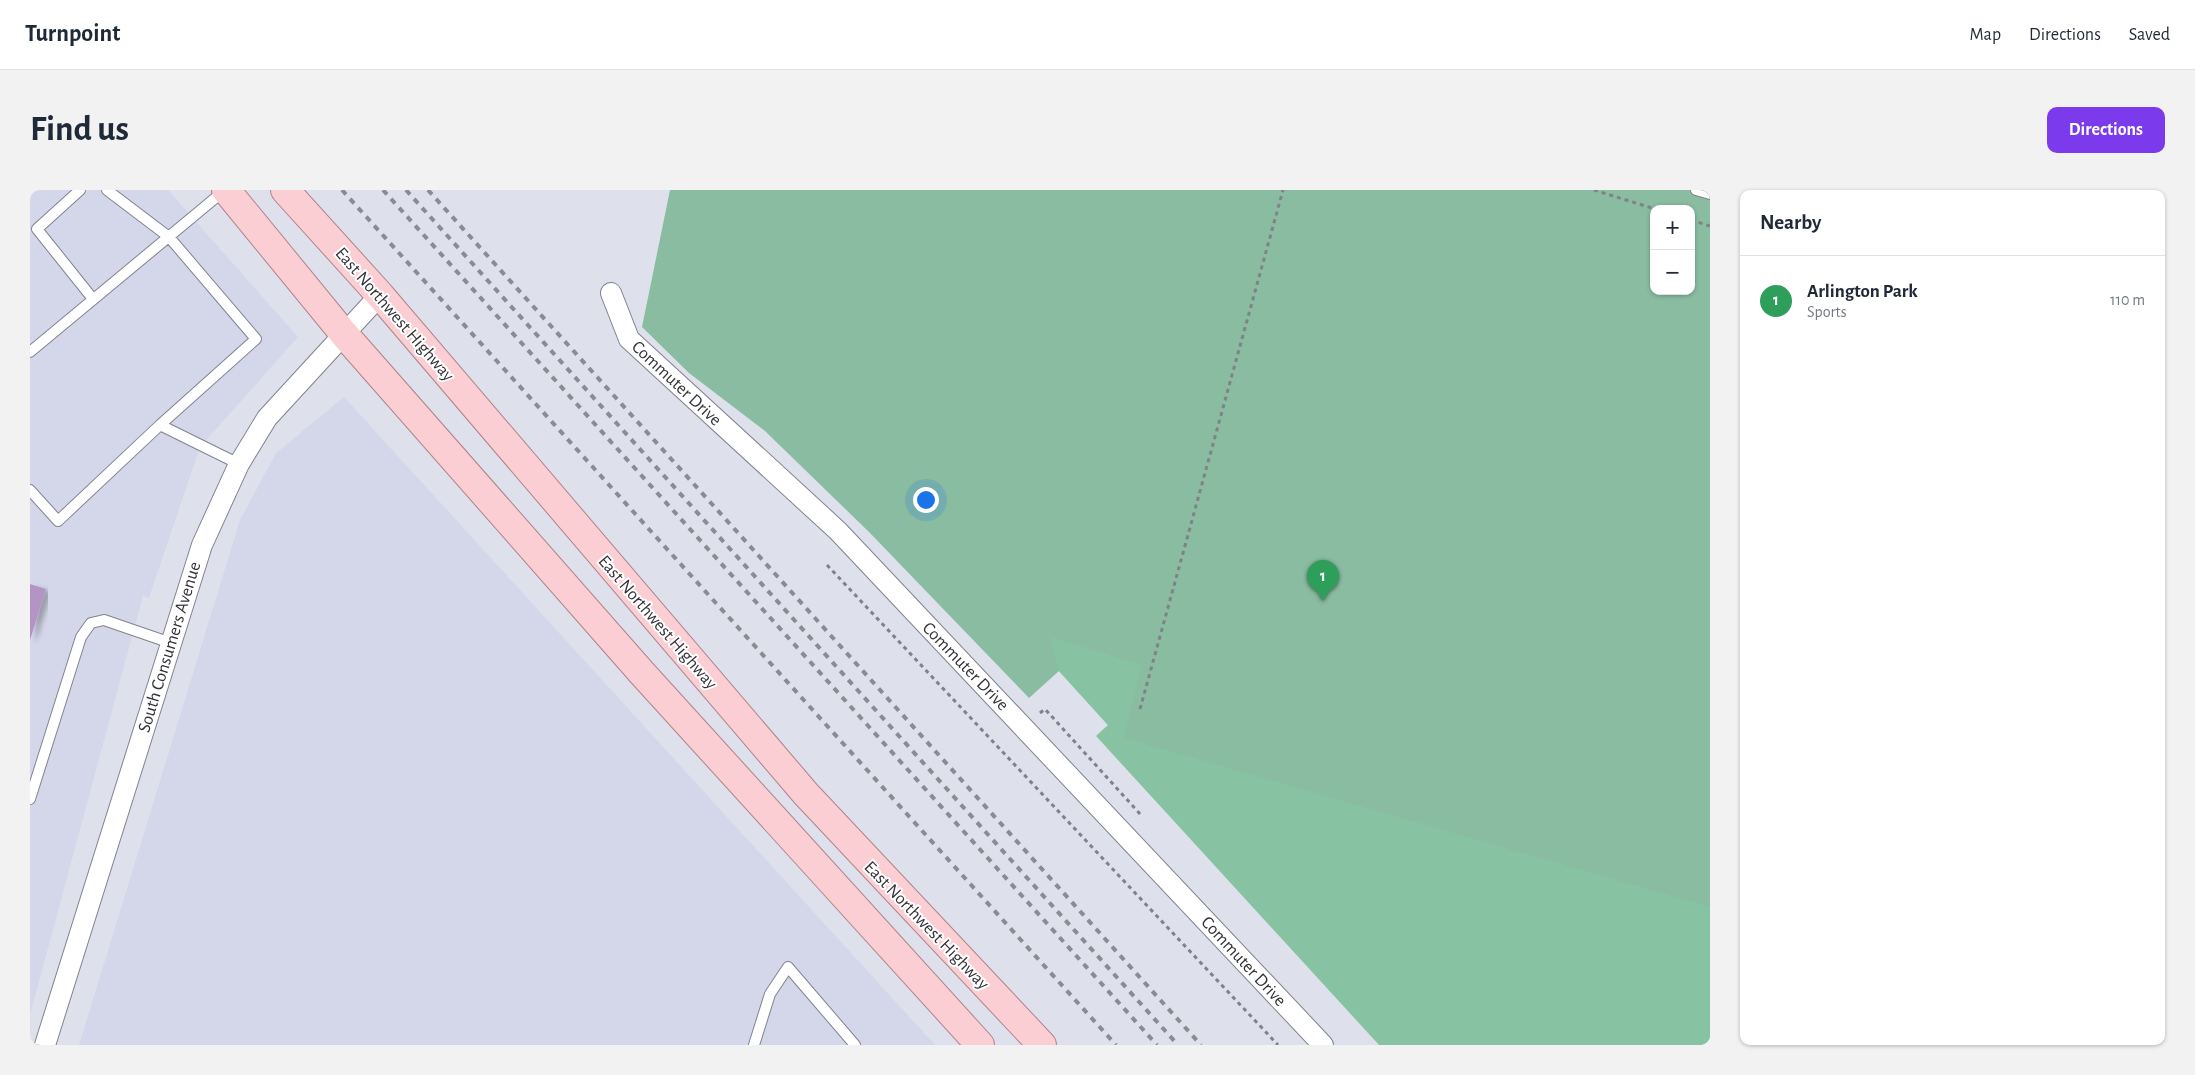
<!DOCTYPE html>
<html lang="en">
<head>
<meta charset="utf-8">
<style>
  :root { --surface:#fff; --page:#f2f2f3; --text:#1f2937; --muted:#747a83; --line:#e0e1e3; --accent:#7c3aed }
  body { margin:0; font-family:"Alegreya Sans",sans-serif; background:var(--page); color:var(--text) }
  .controls { position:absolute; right:15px; top:15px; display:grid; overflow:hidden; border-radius:10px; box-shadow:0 1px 4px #0004 }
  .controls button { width:45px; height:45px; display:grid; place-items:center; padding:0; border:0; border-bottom:1px solid var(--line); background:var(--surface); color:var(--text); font:25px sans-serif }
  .you { position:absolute; left:895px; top:309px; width:18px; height:18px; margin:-12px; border:4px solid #fff; border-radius:50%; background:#1a73e8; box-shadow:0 0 0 8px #1a73e833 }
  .badge { display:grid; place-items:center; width:32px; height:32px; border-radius:50%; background:var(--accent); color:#fff; font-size:16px; font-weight:700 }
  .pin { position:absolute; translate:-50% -41px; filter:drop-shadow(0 1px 2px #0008) }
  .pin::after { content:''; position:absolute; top:26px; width:18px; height:15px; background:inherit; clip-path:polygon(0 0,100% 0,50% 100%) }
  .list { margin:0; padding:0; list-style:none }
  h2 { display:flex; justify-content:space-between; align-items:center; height:65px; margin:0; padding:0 20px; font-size:21px }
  h2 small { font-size:16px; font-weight:400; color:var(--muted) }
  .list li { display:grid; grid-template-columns:32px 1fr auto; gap:15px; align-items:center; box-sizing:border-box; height:90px; padding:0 20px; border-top:1px solid var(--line) }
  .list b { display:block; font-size:19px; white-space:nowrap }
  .list p { margin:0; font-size:16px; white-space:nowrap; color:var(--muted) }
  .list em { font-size:16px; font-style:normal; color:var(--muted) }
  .map { position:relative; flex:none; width:1680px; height:855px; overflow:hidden; border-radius:10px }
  header { display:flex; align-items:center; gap:30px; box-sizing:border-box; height:70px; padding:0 25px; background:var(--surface); border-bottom:1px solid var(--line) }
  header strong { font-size:24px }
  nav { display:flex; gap:28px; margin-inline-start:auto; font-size:18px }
  .intro { display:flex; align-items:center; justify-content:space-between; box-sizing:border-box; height:120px; padding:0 30px }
  h1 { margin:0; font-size:35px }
  .button { padding:12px 22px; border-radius:10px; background:var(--accent); color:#fff; font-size:18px; font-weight:700 }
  main { display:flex; gap:30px; padding:0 30px }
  aside { flex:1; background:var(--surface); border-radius:10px; box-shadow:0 1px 4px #0004 }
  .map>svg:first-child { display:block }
  .built { fill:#d4d7ea }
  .green { fill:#8abca1; fill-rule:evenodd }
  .forest { fill:#87c3a3 }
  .building { fill:#b494c4; filter:url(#shadow) }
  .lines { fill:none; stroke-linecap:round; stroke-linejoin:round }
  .lane-casing { stroke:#81838e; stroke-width:12 }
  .street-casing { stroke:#81838e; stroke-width:22 }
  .primary-casing { stroke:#b18289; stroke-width:30 }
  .path { stroke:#808189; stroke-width:3; stroke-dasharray:4 4; stroke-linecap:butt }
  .lane { stroke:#fff; stroke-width:10 }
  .street { stroke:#fff; stroke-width:20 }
  .primary { stroke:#faced3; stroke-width:28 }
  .rail { stroke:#8a8b93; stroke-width:4; stroke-dasharray:6 6; stroke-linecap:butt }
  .labels { text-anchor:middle; stroke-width:4; stroke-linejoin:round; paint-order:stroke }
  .street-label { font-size:18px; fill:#323237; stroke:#fff }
</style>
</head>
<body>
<header>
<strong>Turnpoint</strong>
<nav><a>Map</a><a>Directions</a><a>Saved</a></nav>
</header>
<div class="intro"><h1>Find us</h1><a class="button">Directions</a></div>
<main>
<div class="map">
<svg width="1680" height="855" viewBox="0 0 1680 855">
  <defs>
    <filter id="shadow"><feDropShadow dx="5.5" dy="3" stdDeviation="2.5" flood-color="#0004"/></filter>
  </defs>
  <rect width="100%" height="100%" fill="#dee1ec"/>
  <path class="built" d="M0,0H138L268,147L170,257L119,408L113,406L0,825Z
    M314,207L905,855H49L210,330L246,263Z"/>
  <path class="green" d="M640,0H1680V855H1350L1078,535L1029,481L999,508L839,342L735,241L659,183L612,137ZM1624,19H1661V101H1624Z"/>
  <path class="forest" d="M1021,447L1111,475L1094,548L1680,717V855H1349L1066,546L1078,535L1028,480Z"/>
  <path class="building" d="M0,394L16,399L0,450Z"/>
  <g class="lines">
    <defs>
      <path id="lane" d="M50,0L7,39L63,109
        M77,0L139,47L226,149L130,235
        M1666,0L1680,4
        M0,162L195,0
        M0,300L28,331L130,235L209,274
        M0,609L51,447L61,433L74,430L141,453
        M724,855L740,804L758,777L825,855"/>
      <path id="street" d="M581,103L599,149L808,341L1293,855
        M15,855L172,355L209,274L237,228L350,105"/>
      <path id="primary" d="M196,0L314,144L612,483L950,855
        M255,0L350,105L776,604L1012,855"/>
    </defs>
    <use href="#lane" class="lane-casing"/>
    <use href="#street" class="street-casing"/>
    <use href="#primary" class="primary-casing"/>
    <path class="path" d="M1564,0L1625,19
      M1661,30L1680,36
      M797,375L1248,855
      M1110,519L1253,0
      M1010,523L1015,519L1111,625"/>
    <use href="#lane" class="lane"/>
    <use href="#street" class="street"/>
    <use href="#primary" class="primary"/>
    <path class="rail" d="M312,0L1086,855
      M353,0L1127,855
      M376,0L1148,855
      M398,0L1171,855"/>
  </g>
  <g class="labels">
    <g class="street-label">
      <text transform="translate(365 124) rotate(49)" y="6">East Northwest Highway</text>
      <text transform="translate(647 193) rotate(43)" y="6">Commuter Drive</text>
      <text transform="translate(628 432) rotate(49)" y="6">East Northwest Highway</text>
      <text transform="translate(139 457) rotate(-73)" y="6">South Consumers Avenue</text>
      <text transform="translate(936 476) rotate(46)" y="6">Commuter Drive</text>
      <text transform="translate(897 735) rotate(46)" y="6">East Northwest Highway</text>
      <text transform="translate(1214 771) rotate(47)" y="6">Commuter Drive</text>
    </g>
  </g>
</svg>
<div class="controls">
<button>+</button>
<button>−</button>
</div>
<div class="you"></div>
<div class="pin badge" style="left:1293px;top:411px;background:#2e9e5b">1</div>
</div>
<aside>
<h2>Nearby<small></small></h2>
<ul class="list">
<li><span class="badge" style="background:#2e9e5b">1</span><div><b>Arlington Park</b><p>Sports</p></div><em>110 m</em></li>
</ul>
</aside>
</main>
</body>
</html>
